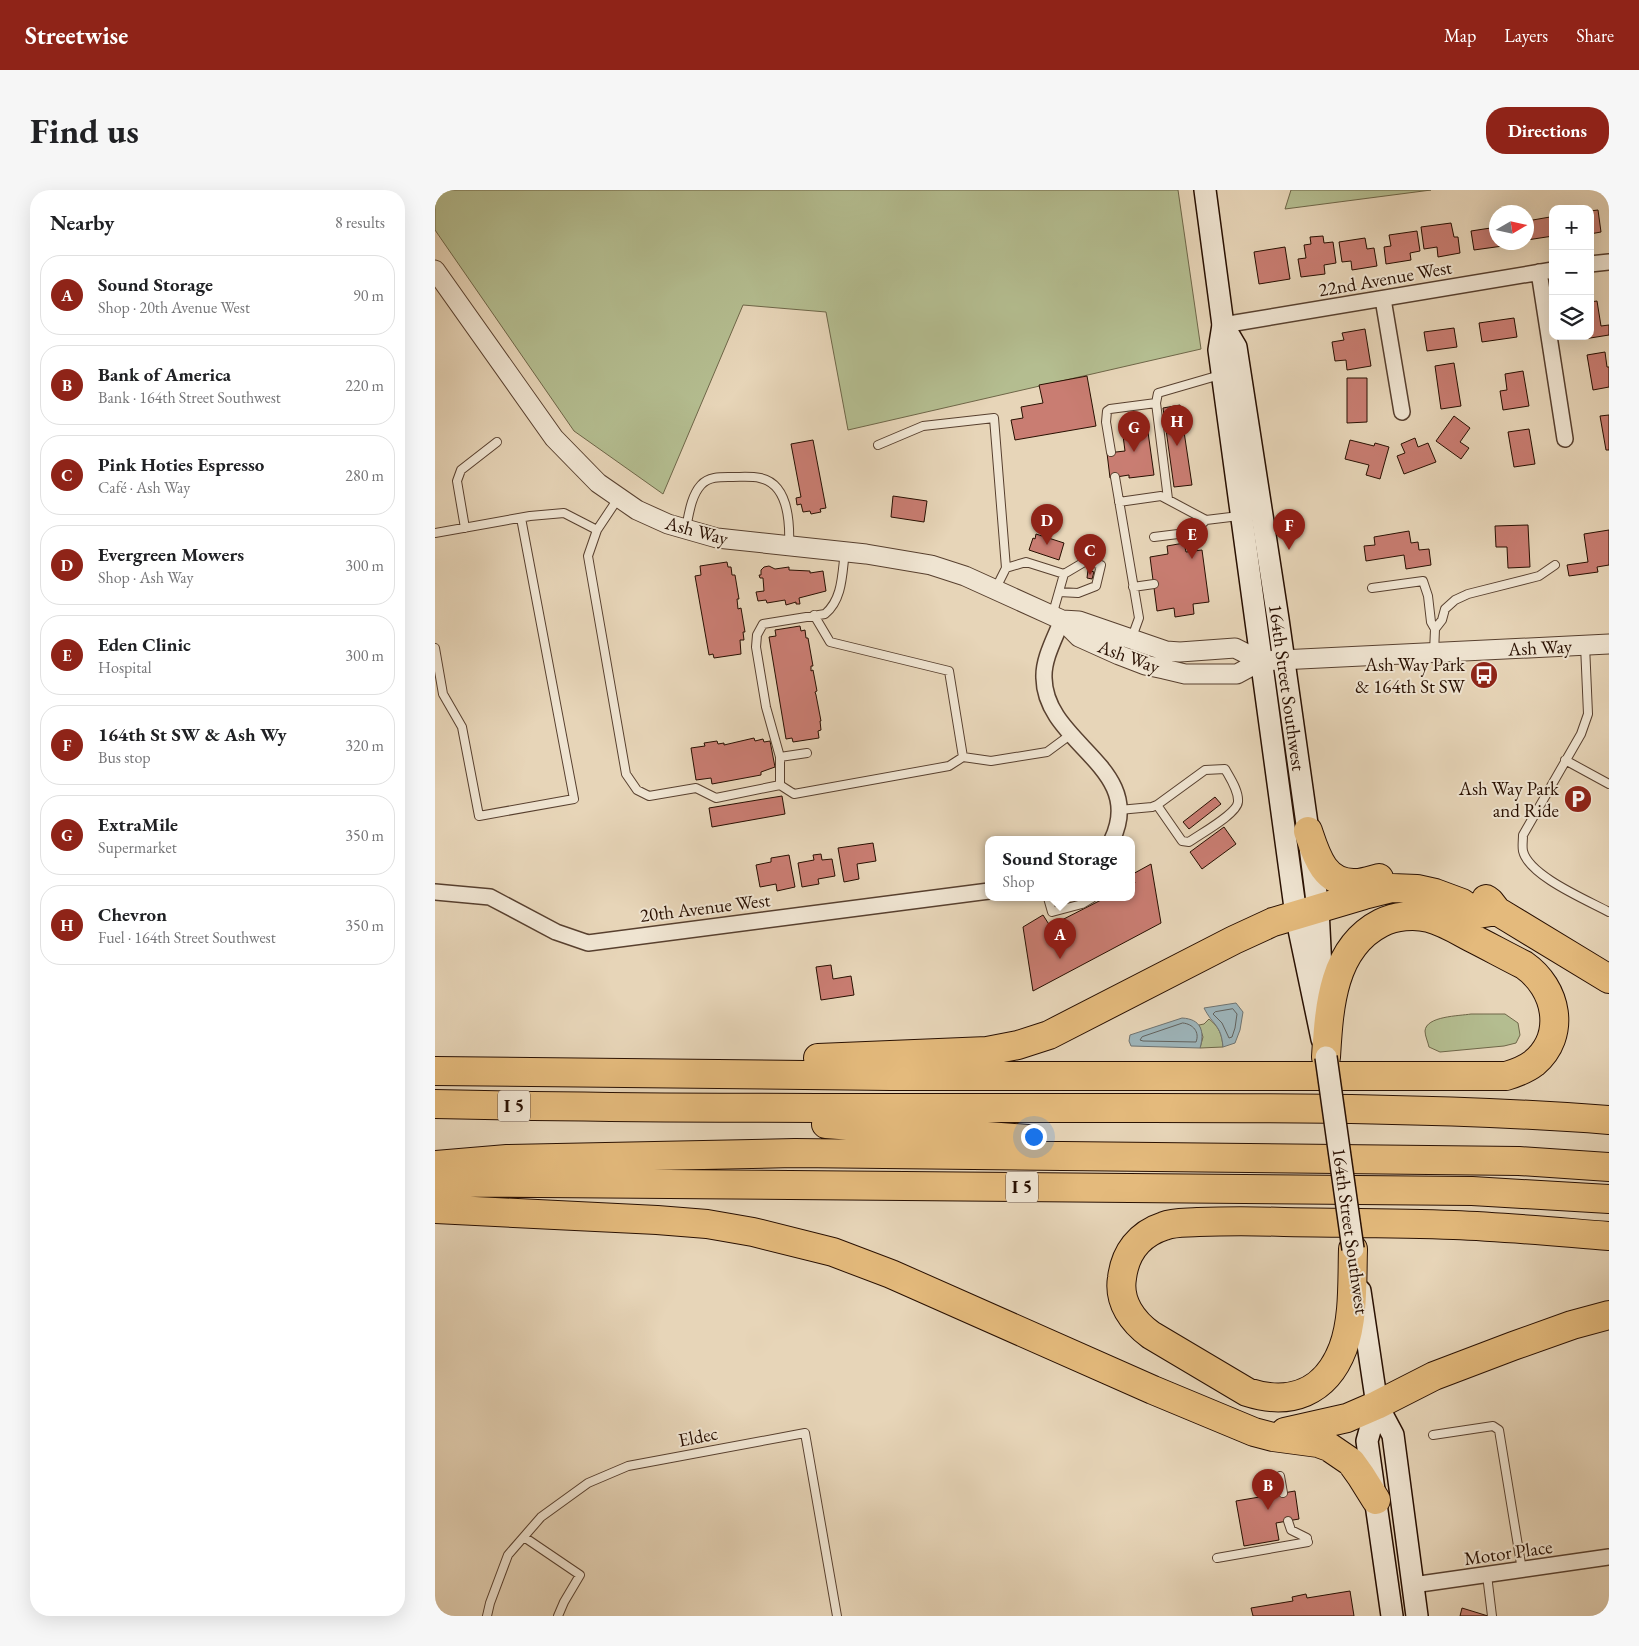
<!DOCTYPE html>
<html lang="en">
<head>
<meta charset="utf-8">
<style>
  :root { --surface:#fff; --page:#f6f6f6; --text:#202124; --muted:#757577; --line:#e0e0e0; --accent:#8f2418 }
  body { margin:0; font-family:"EB Garamond",serif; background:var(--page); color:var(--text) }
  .controls { position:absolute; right:15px; top:15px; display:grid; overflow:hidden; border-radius:10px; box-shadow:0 5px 20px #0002 }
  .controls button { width:45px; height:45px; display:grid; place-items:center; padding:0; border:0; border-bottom:1px solid var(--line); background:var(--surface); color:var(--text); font:25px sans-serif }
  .compass { position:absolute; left:1054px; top:15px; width:45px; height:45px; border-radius:50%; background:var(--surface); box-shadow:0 5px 20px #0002; rotate:81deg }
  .you { position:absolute; left:598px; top:946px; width:18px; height:18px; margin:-12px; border:4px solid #fff; border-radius:50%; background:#1a73e8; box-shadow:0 0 0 8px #1a73e833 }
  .badge { display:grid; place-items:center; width:32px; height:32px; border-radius:50%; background:var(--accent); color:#fff; font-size:16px; font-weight:700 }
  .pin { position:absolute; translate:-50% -41px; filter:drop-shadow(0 1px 2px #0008) }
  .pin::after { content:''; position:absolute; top:26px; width:18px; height:15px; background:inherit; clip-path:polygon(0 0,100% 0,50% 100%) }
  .popup { position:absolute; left:550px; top:646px; width:150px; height:65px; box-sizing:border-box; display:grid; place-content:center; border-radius:10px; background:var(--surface); filter:drop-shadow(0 1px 4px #0005); font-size:16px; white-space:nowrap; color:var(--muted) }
  .popup b { font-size:19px; color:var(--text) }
  .popup::after { content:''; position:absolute; left:50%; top:100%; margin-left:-10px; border:10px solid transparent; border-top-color:var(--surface) }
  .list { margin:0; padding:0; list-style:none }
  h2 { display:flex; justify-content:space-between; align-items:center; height:65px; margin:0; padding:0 20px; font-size:21px }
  h2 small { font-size:16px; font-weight:400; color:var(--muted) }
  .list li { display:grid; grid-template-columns:32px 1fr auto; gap:15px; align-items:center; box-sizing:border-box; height:80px; margin:0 10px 10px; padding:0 10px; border:1px solid var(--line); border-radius:20px }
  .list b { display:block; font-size:19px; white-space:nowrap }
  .list p { margin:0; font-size:16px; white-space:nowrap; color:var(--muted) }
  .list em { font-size:16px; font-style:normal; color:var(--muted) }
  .icon { flex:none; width:28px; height:28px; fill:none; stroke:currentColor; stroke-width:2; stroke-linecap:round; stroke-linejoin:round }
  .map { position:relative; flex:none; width:1174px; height:1426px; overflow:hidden; border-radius:20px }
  header { display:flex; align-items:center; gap:30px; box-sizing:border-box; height:70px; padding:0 25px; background:var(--accent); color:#fff }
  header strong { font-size:24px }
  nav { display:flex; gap:28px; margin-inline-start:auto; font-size:18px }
  .intro { display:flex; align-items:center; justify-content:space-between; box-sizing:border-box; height:120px; padding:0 30px }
  h1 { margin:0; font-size:35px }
  .button { padding:12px 22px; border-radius:20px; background:var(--accent); color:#fff; font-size:18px; font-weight:700 }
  main { display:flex; gap:30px; padding:0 30px }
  aside { flex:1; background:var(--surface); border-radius:20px; box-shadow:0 5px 20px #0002 }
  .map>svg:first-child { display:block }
  .green { fill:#b4bd90; stroke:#6e6648 }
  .water { fill:#9db5bb; stroke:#6e7371 }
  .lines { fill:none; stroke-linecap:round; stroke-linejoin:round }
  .shore { stroke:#62625e; stroke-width:1 }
  .building { fill:#c97d72; stroke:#280f01 }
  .service-casing { stroke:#58402f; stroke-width:10 }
  .minor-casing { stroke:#58402f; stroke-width:18 }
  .tertiary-casing { stroke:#58402f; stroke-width:21 }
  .secondary-casing { stroke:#280f01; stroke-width:24 }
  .motorway-casing { stroke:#280f01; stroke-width:30 }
  .service { stroke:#efe4d1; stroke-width:8 }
  .minor { stroke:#efe4d1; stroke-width:15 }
  .tertiary { stroke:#efe4d1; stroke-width:19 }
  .secondary { stroke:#efe4d1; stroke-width:21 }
  .motorway { stroke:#e4ba7c; stroke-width:28 }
  .secondary-bridge-casing { stroke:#280f01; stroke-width:24; stroke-linecap:butt }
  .secondary-bridge { stroke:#efe4d1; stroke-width:21 }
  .labels { text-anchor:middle; stroke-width:4; stroke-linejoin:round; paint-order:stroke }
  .shield { fill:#efe4d1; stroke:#644f3f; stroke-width:1 }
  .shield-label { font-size:18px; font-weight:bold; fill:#280f01 }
  .street-label { font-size:19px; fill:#280f01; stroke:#efe4d1 }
  .poi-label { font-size:19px; fill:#280f01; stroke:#efe4d1; text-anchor:end }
</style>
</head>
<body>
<header>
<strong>Streetwise</strong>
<nav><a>Map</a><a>Layers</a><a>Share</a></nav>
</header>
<div class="intro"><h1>Find us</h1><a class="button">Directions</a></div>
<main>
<aside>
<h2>Nearby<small>8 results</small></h2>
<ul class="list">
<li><span class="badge">A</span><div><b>Sound Storage</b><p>Shop · 20th Avenue West</p></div><em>90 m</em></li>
<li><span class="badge">B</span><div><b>Bank of America</b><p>Bank · 164th Street Southwest</p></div><em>220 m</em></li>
<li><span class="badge">C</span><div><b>Pink Hoties Espresso</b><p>Café · Ash Way</p></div><em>280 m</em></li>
<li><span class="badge">D</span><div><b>Evergreen Mowers</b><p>Shop · Ash Way</p></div><em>300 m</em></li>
<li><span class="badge">E</span><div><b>Eden Clinic</b><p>Hospital</p></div><em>300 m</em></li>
<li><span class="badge">F</span><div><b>164th St SW &amp; Ash Wy</b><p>Bus stop</p></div><em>320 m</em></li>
<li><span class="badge">G</span><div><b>ExtraMile</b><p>Supermarket</p></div><em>350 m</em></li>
<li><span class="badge">H</span><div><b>Chevron</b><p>Fuel · 164th Street Southwest</p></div><em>350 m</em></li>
</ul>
</aside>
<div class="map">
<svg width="1174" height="1426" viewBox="0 0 1174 1426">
  <rect width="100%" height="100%" fill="#e7d5b8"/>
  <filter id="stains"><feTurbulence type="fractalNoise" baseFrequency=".004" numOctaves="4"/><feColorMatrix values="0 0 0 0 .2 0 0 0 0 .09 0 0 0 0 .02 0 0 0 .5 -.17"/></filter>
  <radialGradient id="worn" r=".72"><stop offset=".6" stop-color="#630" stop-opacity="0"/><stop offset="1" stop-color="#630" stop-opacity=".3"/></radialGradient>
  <path class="green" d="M0,0H743L766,159L413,240L391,122L308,115L228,304L139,241L0,40Z
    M856,0H996L850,19Z
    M1036,824H1070L1083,833L1085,845L1081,853L1069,856L1005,862L994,857C993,852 990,846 990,841C991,826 1024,826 1036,824Z
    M774,829C784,837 787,844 788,857L765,858L768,847L764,835L769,834Z"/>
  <path class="water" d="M801,813L808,822L805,840L800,853L788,857C786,834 778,836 769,818Z
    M747,828C766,829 770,841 765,858L696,856L694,851L695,845Z"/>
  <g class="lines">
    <path class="shore" d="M798,819L802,824L800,838L797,847L794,848L787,833L778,824L780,822Z
      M748,833C758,834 765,842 761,852L708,851L705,850L707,847Z"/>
  </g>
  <path class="building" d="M1163,20L1166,42L1155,44V21Z
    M1115,27L1118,46L1092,50V31Z
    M1016,33L1019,47H1023L1025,63L1003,67L1002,57L989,59L986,37Z
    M1062,37V52H1075V55L1039,60L1036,41Z
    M982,41L985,61L975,63L976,70L951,74L949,57L956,56L954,45Z
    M888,46L889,53L898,52L901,73L889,75L890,84L866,87L863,69L871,68L869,55L876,54L875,47Z
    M930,48L932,59L939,58L942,76L917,80L916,71L907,72L904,52Z
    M850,57L855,89L824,94L819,62Z
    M1162,111L1166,136L1174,135V145L1149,149L1148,146H1155V112Z
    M1079,128L1082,147L1047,152L1044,133Z
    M1019,138L1022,157L992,161L989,142Z
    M930,139L936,176L912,180L911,170L900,171L897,152L909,150L907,143Z
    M1170,162L1172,177H1174V197L1158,200L1152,165Z
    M1019,173L1026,216L1006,219L1000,176Z
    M1088,181L1094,216L1068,220L1065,201L1072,200L1070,184Z
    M652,186L661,236L580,250L576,230L588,228L586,217L608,213L604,195Z
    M912,188H932V232L912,233Z
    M745,215L757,295L739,297L728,218Z
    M1174,225V260H1171L1165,226Z
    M1019,226L1035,238L1025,252L1034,258L1026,269L1001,251Z
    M712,235L719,285L694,288V285L675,288L672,263L690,261L687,238Z
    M1094,239L1100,274L1079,277L1073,242Z
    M980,248L983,257L993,253L1001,272L969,284L962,266L970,263L966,254Z
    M378,250L391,318L385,319L386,322L376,324L375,321L368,322L366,314L362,315L361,308L366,307L356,254Z
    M915,250L939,256L940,253L954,257L945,289L931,285L934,275L910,269Z
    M458,306L492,311L489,332L456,327Z
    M1093,335L1095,377L1073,378L1072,357H1061L1060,336Z
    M1174,340V375L1162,377L1163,382L1134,386L1132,375L1153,372L1149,344Z
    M974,341L976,353L983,352L984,360L994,359L996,375L971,379L969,365L931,371L929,356L940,355L939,347Z
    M601,344L629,353L624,370L594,360L598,348L600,349Z
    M749,353L751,362L767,360L774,412L758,414L759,424L740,427L739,418L722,421L715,367L733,364L732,356Z
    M292,372L293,377H296L297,385H300L304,409H302L303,419L306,418L310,442H308L309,450H305L306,464L279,468L278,464L274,465L260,386L266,385L265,376Z
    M334,376L340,379L354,377V380L375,381V383L388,381L391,401L364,408L365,414H361V412L351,415L350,410L332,413L331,410L323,411L321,402L329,401L328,388H325L324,385H326V380L329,377Z
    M653,380L659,382L657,389L652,388Z
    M365,436L366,441L370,440L371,448H373L378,476H376V481L378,480L382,501L380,502L381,505L386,531H385L386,540L383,541L384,548L358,552L357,548L351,549L334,447L341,446L340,440Z
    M319,548L320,551L328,549L329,552L335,551L340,577L326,582V585L277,594L276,588L261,590L256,558L270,556L269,553L282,551L283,554L289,553V555Z
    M347,606L350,624L277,637L274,618Z
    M780,607L786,614L754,639L748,632Z
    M789,637L801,654L767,679L755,662Z
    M438,653L441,671L422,674L424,689L409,692L403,658Z
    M386,664L387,670L397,669L400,686L383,689L384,694L367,697L363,673L379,670L378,665Z
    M354,665L360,697L342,701L341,694L325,697L321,675L336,672V668Z
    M716,674L726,733L598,801L588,737L608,725L615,736L670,708H696V695L700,693L696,685Z
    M396,775L398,789L416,786L419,805L386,810L381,777Z
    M860,1301L864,1329L841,1333L844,1350L809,1356L801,1311Z
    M915,1401L919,1426H818L816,1418L858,1411L857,1407L871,1404L872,1408Z
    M1027,1418L1053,1426H1025Z"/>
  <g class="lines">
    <defs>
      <path id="service" d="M721,213L733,309
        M443,255L488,236L559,228L571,378
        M676,262L671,232L672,221L675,219L721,213L723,203L785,185
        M680,287L704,428L696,450
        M184,307L162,340L153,366L191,584L202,600L214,606L261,598L281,608L345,595V567L331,517L321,457L322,445L328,434L390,424C408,409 407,383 410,361
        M684,312L726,306L771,330L804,326
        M30,338L22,291L26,280L62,252
        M251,338C254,324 256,306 266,295C274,286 287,287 298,287C307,287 316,286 325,288C354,294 355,333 354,356
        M0,343L95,326L129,323L162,340
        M719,347L759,342L771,330
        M698,397L719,394
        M937,398L988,391L993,406L996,432L1000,439L999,463
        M560,400L571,378L591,372L629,384
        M617,426L629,384L651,371L666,375L661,396L643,403L624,402
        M1000,439L1007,430L1010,419L1020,410L1033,404L1104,386L1120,375
        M1150,455L1153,524L1146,544L1088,645C1088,650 1087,657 1088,661C1094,686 1152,710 1174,722
        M0,458L8,504L27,537L44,626L139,609L86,328
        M345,567L372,563
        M528,567L556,571L612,562L635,545
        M1130,570L1174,594
        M345,595L359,604L514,576L528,567L514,481L395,452L379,425
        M684,620L717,617L722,615L770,580L790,579C795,588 804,601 803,612C802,624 765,644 754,652L747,651L722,615
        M613,708L617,722L647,714L657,708
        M998,1245L1058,1236L1064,1240L1087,1380
        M845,1286L848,1303
        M853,1331L856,1340L872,1348
        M89,1347L145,1385L129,1412L123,1426
        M782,1368L873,1352
        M1052,1385L1057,1426
        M52,1426L55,1413L73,1365L106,1327L153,1293L193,1276L370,1243L402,1426"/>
      <path id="minor" d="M1155,74L1174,72
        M1104,82L1130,249
        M948,109L967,222
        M788,135L1118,80
        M627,430C620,448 608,469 609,488C610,554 712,577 677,650
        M0,702L55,707L121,742L153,753L554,701
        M978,1395L1174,1367"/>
      <path id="tertiary" d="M0,80L119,248L163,293L202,320L233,334L282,348L431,364L496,375L530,386L627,430L644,447L684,465L710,475L729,479L750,484H802L826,471L1174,454
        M627,430L644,431L731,461L745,462L800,458L826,471"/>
      <g id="secondary">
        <path d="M770,0L788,135L784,160L861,725L887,849"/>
        <path id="s1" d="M788,135L801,157L843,429L873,641L883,719L887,799"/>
        <path d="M925,1101L942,1215L958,1245L982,1426"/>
        <path d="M942,1215L932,1251L957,1426"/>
      </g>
      <path id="motorway" d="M873,641C881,665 889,694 920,693C928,693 936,690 944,688
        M1051,709L1055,712L1062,721L1174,789
        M383,868L552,861L583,855L614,845L799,750L838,732L929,705L957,698L982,699L1000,703L1027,713L1043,724L1062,721
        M0,881L455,886H1071C1081,883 1090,880 1099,873C1132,845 1122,798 1089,775C1071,766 1053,756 1035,747C1022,740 1009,732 994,728C979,724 960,726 946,733C897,758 894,818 891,867
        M0,914C222,919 445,918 667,918C836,918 1005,917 1174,930
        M391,934L593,949
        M0,975L72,969L360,963L1084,971L1174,977
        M0,992L1037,1001L1174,1009
        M0,1019L222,1030L272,1034L318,1042L398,1062L456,1084L718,1200L819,1242L838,1247L883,1253L894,1257L916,1272L926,1286L941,1310
        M918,1059C917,1090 919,1129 908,1158C891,1203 855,1216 812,1202L716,1145C698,1132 683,1112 687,1088C690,1063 704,1044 729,1036C739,1032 752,1033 763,1032C792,1031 820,1031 849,1032C906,1033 963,1033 1019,1035C1071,1037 1123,1042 1174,1046
        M850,1242L912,1228L942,1215L999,1186L1078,1156L1137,1135L1174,1125"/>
    </defs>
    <use href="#service" class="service-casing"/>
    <use href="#minor" class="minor-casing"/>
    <use href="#tertiary" class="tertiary-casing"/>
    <use href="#secondary" class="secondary-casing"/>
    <use href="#motorway" class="motorway-casing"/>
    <use href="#service" class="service"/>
    <use href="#minor" class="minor"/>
    <use href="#tertiary" class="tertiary"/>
    <use href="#secondary" class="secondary"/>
    <use href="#motorway" class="motorway"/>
    <defs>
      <path id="secondary-bridge" d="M891,867L918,1059"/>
    </defs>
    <use href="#secondary-bridge" class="secondary-bridge-casing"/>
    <use href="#secondary-bridge" class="secondary-bridge"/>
  </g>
  <defs>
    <symbol id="bus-disc" viewBox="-11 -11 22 22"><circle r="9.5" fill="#8f2418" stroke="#efe4d1"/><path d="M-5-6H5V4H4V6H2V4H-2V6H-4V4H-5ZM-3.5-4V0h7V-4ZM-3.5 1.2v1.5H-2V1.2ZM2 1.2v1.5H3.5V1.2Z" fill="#fff"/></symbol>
    <symbol id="parking-disc" viewBox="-11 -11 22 22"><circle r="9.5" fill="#8f2418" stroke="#efe4d1"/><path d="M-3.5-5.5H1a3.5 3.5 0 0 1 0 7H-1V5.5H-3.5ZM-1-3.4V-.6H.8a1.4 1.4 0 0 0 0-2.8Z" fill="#fff"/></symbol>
  </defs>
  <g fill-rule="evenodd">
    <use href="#bus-disc" x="1033" y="469" width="32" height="32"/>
    <use href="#parking-disc" x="1127" y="593" width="32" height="32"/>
  </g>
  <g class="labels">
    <g class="shield">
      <rect x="63" y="900.5" width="32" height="31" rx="4"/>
      <rect x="571" y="981.5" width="32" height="31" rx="4"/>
    </g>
    <g class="shield-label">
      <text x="79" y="922">I 5</text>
      <text x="587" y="1003">I 5</text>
    </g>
    <g class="street-label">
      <text transform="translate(950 88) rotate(-10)" y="7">22nd Avenue West</text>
      <text transform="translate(262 340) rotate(15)" y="7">Ash Way</text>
      <text transform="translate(1105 457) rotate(-3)" y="7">Ash Way</text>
      <text transform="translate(694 466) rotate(20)" y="7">Ash Way</text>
      <text dy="7" stroke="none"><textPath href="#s1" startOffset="370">164th Street Southwest</textPath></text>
      <text transform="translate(270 717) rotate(-7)" y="7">20th Avenue West</text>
      <text transform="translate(916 1041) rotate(82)" y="7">164th Street Southwest</text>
      <text transform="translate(263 1246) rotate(-11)" y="7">Eldec</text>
      <text transform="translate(1073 1362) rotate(-8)" y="7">Motor Place</text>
    </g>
    <g class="poi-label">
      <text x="1030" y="481">Ash Way Park<tspan x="1030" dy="22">&amp; 164th St SW</tspan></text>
      <text x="1124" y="605">Ash Way Park<tspan x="1124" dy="22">and Ride</tspan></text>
    </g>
  </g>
  <rect width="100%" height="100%" filter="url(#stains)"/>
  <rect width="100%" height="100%" fill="url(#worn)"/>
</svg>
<div class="controls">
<button>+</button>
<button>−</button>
<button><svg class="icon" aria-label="layers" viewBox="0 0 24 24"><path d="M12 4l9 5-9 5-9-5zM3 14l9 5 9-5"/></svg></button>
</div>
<svg class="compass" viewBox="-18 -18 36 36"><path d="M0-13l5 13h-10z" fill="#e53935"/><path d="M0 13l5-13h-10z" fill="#757577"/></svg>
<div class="you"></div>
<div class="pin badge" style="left:625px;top:769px">A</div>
<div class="popup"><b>Sound Storage</b>Shop</div>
<div class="pin badge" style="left:833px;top:1320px">B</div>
<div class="pin badge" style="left:655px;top:385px">C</div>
<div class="pin badge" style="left:612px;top:355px">D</div>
<div class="pin badge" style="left:757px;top:369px">E</div>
<div class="pin badge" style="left:854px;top:360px">F</div>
<div class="pin badge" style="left:699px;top:262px">G</div>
<div class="pin badge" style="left:742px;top:256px">H</div>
</div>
</main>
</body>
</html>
